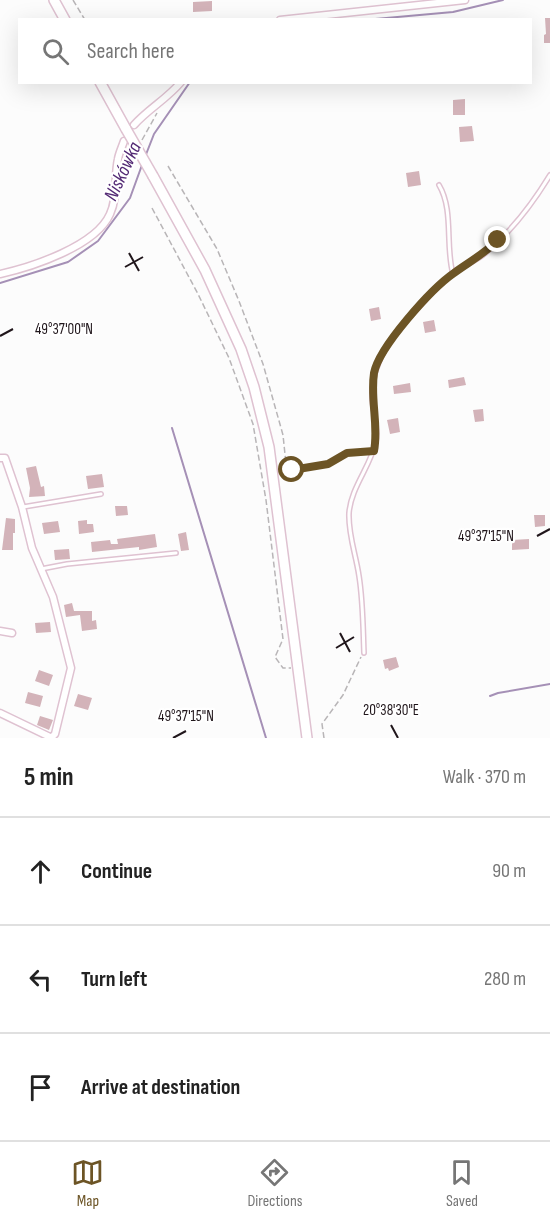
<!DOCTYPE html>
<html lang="en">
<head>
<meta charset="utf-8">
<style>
  :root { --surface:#fff; --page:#f2f2f2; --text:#222; --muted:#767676; --line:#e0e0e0; --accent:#6c5425 }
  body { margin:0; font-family:"Sofia Sans Condensed",sans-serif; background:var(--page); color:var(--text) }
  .stop { position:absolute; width:18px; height:18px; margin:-14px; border:4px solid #6c5425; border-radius:50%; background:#fff }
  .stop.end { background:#6c5425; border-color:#fff; box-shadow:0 2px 6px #0008 }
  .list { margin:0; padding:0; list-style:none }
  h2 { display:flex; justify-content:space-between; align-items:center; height:78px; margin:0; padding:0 24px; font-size:26px }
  h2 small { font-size:20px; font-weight:400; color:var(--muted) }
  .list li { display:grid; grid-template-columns:39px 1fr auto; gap:18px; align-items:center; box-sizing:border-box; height:108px; padding:0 24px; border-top:2px solid var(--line) }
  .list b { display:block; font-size:22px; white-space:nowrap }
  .list em { font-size:20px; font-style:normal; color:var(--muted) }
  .icon { flex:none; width:33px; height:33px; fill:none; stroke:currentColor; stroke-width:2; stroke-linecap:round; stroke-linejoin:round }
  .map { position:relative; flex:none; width:550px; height:738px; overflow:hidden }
  .search { position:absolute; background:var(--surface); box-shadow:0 6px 24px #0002; left:18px; right:18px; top:18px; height:66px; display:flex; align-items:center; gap:15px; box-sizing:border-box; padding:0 21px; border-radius:0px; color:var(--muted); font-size:22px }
  .sheet { height:402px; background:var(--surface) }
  nav { display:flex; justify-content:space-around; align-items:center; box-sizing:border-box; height:84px; border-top:2px solid var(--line); background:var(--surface); font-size:16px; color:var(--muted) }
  nav a { display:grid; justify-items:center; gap:3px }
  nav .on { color:var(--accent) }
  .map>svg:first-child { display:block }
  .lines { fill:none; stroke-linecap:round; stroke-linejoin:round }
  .stream { stroke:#a590b6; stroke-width:2 }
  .building { fill:#d3b3b9 }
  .service-casing { stroke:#dfc2d1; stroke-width:6 }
  .minor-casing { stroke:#dfc2d1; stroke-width:9 }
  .primary-casing { stroke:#dfc2d1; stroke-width:12 }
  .path { stroke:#b8b5b7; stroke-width:1.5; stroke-dasharray:6 3; stroke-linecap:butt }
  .service { stroke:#fff; stroke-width:3 }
  .minor { stroke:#fff; stroke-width:6 }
  .primary { stroke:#fff; stroke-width:9 }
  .primary-bridge-casing { stroke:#dfc2d1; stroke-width:12; stroke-linecap:butt }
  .primary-bridge { stroke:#fff; stroke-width:9 }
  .route { stroke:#6c5425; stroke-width:8 }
  .ticks { fill:none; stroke:#20161b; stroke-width:2 }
  .labels { text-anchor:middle; stroke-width:4.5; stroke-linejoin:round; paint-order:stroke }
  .water-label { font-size:20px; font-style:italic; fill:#542b75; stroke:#fff }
  .ticks-label { font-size:15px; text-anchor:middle; fill:#20161b; stroke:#fff; stroke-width:4.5; stroke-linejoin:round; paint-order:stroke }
</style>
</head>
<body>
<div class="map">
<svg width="550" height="738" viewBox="0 0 550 738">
  <rect width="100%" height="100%" fill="#fcfcfc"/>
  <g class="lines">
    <path class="stream" d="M364,20L453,12L503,0
      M145,157L154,134L190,82
      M0,283L68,262L98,241L130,198L142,165
      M172,428L266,738
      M490,696L498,693L550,684"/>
  </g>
  <path class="building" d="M212,1V11L193,12V2Z
    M545,18H550V43H544V35L546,34Z
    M465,99V115H453V100Z
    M472,126L474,141L460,142L459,127Z
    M419,171L421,185L408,187L406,173Z
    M379,307L381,319L371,321L369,309Z
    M434,320L436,331L425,333L423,322Z
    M464,377L466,385L449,388L448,380Z
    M410,383L411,392L394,394L393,386Z
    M483,409L484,421L475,422L473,410Z
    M398,418L400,432L390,434L387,420Z
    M36,466L41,487L44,486L45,496L29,497L30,488L26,468Z
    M102,474L104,487L88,489L86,476Z
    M115,506H127L128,515L116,516Z
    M534,515H545V526L535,527Z
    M6,518L15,519V533H13V550H2Z
    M87,520V524H93L94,532L79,534L78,521Z
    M58,521L60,532L44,534L42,523Z
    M186,532L189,550L181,551L178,534Z
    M155,534L157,547L139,550V547L92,552L91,542L110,540L111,544H118L117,539Z
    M529,539V549L512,550V540Z
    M69,549L70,559L55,560L54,550Z
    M72,603L74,611H92V621L96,620L97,629L82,631L80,615L66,617L64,605Z
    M50,622L51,632L36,633L35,623Z
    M396,657L399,667L389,671L388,668L385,669L383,660Z
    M39,670L53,675L49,686L35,681Z
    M28,692L43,696L40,707L25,703Z
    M78,694L92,698L88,710L74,706Z
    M40,716L53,720L49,730L37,725Z"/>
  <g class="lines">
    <defs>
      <path id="service" d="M439,185C454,210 445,246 453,274
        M23,507L101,494
        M41,569L67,564L176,553
        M364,653C363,627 363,601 359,576C356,555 348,534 349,513C351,487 371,466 376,441C379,426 372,410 372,396C372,353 402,326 429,296C436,289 444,281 452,274C462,267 473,262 483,255C509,234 533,203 550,175"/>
      <path id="minor" d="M280,20L465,0
        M134,125C148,109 167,99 181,82
        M0,274C32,267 96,246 110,214C118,197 114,176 118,159C119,153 122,147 124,141
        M0,458H5L22,507L32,548L53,597L71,668L55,734L51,738
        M0,631L12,633
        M0,713L52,738"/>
      <path id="primary" d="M54,0L65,20
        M100,82L126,129
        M153,176L205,270L241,349L254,387L269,447L307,738"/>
    </defs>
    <use href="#service" class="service-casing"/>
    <use href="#minor" class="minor-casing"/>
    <use href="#primary" class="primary-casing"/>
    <path class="path" d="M73,0L85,20
      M142,140L157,113
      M168,166L217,249L239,301L263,364L283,435L286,464L292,470L328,464L347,453L367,451
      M121,190L135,159
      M152,208L198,294L229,358L253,424L266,500L283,639L275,657L283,668H291
      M324,738L322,724L343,695L361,657"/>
    <use href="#service" class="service"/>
    <use href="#minor" class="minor"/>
    <use href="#primary" class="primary"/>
    <defs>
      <path id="primary-bridge" d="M126,129L153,176"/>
    </defs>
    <use href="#primary-bridge" class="primary-bridge-casing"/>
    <use href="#primary-bridge" class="primary-bridge"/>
  </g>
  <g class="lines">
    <path class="route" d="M292,470L328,464L347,453L374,451C379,425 370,400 374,373C379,347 431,289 454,273C469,262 484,254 498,240"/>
  </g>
  <path class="ticks" d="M129,253L139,271M125,267L143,257M0,336L13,329M537,536L550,529M340,633L350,652M336,648L354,637M391,725L398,738M173,738L186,731"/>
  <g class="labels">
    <g class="water-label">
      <text transform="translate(122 171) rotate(-65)" y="7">Niskówka</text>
    </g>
  </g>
  <g class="ticks-label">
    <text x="64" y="334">49°37'00"N</text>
    <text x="486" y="541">49°37'15"N</text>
    <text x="391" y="715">20°38'30"E</text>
    <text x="186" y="721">49°37'15"N</text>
  </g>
</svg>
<div class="stop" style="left:292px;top:470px"></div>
<div class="stop end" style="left:498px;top:240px"></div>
<div class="search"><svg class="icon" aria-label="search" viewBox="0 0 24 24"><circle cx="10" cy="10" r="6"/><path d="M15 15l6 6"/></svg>Search here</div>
</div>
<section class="sheet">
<h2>5 min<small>Walk · 370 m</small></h2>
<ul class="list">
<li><svg class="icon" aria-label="ahead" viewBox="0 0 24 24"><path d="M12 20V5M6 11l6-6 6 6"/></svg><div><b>Continue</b></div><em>90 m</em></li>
<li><svg class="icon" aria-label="left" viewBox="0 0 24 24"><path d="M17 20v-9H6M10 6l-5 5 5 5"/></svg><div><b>Turn left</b></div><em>280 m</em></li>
<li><svg class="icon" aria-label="arrive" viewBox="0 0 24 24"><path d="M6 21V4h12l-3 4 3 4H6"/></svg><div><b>Arrive at destination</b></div></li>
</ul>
</section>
<nav>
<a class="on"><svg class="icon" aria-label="map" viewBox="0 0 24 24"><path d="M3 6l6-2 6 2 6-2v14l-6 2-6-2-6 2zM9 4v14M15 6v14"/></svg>Map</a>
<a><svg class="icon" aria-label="directions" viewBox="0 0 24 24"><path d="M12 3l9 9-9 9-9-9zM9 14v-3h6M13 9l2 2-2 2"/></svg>Directions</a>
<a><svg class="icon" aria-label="saved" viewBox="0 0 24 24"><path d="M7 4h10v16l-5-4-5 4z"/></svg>Saved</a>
</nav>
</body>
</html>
